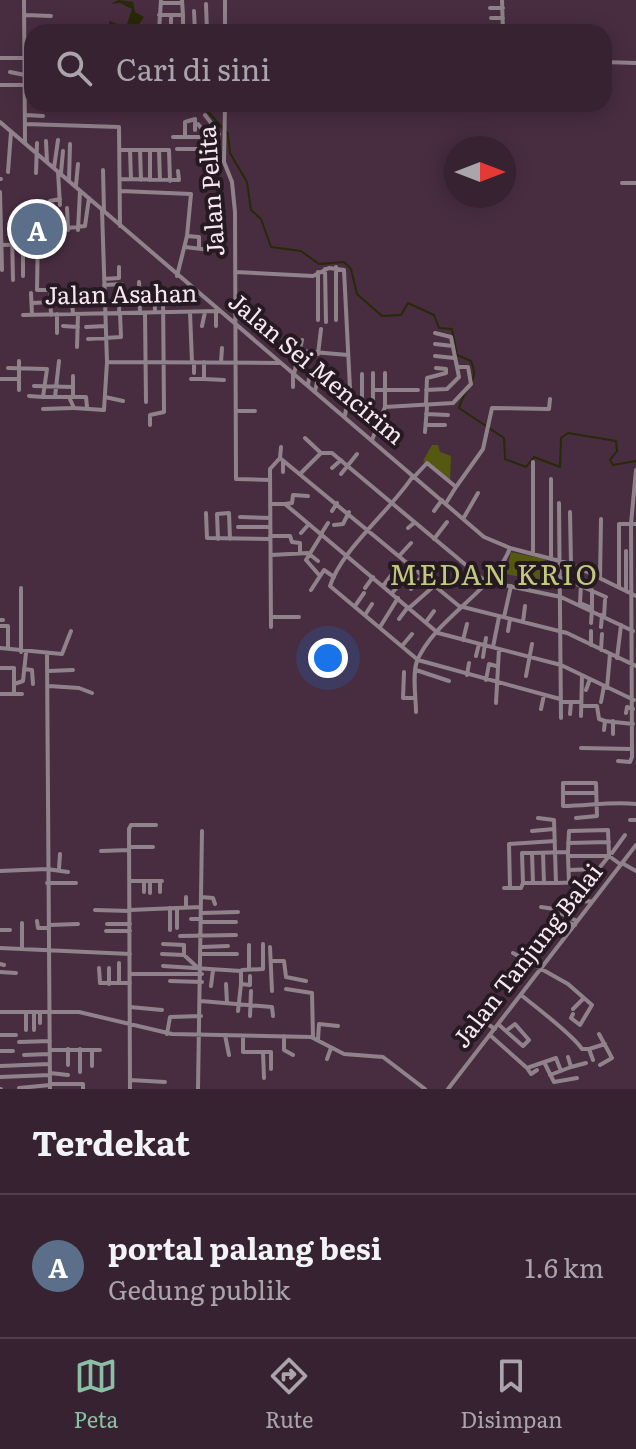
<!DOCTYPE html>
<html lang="id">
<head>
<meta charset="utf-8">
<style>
  :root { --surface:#362230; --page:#412f3c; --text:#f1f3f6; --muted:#aaa4ab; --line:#503f4c; --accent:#8abfa5 }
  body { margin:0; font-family:Literata,serif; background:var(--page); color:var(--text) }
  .compass { position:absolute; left:444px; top:136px; width:72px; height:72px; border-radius:50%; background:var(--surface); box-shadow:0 4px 20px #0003; rotate:90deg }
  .you { position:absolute; left:328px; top:658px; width:28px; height:28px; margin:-20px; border:6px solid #fff; border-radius:50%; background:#1a73e8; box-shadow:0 0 0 12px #1a73e833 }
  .badge { display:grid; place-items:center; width:52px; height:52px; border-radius:50%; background:var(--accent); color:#fff; font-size:26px; font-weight:700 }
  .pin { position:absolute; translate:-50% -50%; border:4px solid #fff; box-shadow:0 2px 8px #0006 }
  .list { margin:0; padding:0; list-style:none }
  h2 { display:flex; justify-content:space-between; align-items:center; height:104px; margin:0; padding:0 32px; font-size:34px }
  h2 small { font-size:26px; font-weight:400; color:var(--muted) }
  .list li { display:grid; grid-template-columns:52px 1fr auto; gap:24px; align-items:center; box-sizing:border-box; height:144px; padding:0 32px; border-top:2px solid var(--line) }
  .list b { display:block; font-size:30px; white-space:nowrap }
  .list p { margin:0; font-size:26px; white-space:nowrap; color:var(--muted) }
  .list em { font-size:26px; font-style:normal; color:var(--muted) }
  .icon { flex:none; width:44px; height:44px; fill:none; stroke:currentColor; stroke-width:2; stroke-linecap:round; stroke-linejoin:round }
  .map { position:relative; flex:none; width:636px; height:1089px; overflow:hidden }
  .search { position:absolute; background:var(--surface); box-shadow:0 4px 20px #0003; left:24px; right:24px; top:24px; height:88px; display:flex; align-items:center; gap:20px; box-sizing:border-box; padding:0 28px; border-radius:24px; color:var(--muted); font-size:30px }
  .sheet { height:248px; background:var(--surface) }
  nav { display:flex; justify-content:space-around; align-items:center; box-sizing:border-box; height:112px; border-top:2px solid var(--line); background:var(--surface); font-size:22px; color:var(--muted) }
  nav a { display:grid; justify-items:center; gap:4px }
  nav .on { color:var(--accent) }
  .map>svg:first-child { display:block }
  .green { fill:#545811 }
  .water { fill:#272907 }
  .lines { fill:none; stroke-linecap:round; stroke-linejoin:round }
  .stream { stroke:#272907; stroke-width:2 }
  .minor { stroke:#90828b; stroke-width:4 }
  .labels { text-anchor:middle; stroke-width:8; stroke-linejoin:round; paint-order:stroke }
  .street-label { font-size:24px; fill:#f9e7f3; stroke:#261a22 }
  .quarter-label { font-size:28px; letter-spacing:2px; fill:#c2c97c; stroke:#261a22 }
</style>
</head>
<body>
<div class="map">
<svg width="636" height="1089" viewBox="0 0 636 1089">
  <rect width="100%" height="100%" fill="#482d40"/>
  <path class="green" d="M432,445H438L440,452L451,456L450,482L423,461Z
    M511,552L545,559L541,581L506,574Z"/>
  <path class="water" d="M118,0L133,2L135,12L144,17L138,26L148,32L110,30L109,21L126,27L132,9L120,3L111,4Z"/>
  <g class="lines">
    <path class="stream" d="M201,104L228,134L230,153L247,182L251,210L261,219L271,247L301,251L319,264L344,262L351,269L357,294L382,316L401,315L408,303L434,315L439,328L452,329L457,355L471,361C481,382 463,389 459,408L504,438L505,459L526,467L534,457L560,467L561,438L568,433L616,441L617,451L610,460L613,465L636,461"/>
    <path class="minor" d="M24,0L25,142
      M225,0V32
      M502,0L503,32
      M161,3H182
      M206,4L207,32
      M490,8H503
      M194,11L195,32
      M26,15L51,16
      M159,15H183L182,0
      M183,15V32
      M491,18H503
      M490,29L503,28
      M159,30L161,0
      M171,32V15
      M0,58H32
      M604,62L636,63
      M10,72L25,75
      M0,85H32
      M132,104V105
      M225,104L224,162L232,182L235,212L236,479L270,480
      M26,115L43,116
      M205,115L218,132
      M0,122L484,537L510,548L571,564L636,596
      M25,124L119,127L120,226
      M198,124L209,138
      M173,137H212
      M185,137V122L195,119V130
      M46,141L47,162
      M177,149H212
      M121,150H169L170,181
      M130,150L131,179
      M140,150L141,180
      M150,150V180
      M159,150L160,180
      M200,160L211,161
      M210,163L212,137L219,134
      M54,168L58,140
      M103,170L104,211
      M8,172L11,132
      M58,172L60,205
      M36,173L37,143
      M61,173L63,151
      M0,179H1
      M121,179L179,180L178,171
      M69,181L70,144
      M622,183H636
      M76,185L78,164
      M121,191L191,194L187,236L177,276
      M0,192L2,270
      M67,208L68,230
      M22,212H50
      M28,223L36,224V213
      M38,229L37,290H71L73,314
      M51,230L85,226L89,198
      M78,230L80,191
      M12,234L13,280
      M187,236L199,237V249
      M51,237L50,201L60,199
      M29,244L30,229
      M0,245L38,244
      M185,247L210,250V234
      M336,267V320
      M325,269L326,322
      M235,272L313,276L329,268L344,270L350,389L345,415
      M318,272V320
      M23,276V244
      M104,279L119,278V267
      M139,282L140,313
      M154,282L155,312
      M104,285L122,284
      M50,291L51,315
      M31,293L32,315
      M33,303L51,302
      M190,312L192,362
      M216,312V326
      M119,313L120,291
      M145,313L146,402
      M23,315L220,311
      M63,326L78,327
      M202,326L205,312
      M86,327L105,326
      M57,333V314
      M88,339L121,337L120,313
      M435,344L453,346
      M77,347L78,314
      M301,351L348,355
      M318,354L321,329
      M435,356L454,358
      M19,361V390
      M107,362L280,363
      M194,362V373
      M204,362V379L224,380
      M221,362L222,348
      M8,368L47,369L43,397H86L87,407
      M293,373V387
      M373,373V405
      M294,374L302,340
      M73,376V387
      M0,379H19
      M191,379H204
      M308,385L310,372
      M34,386L73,387V397
      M373,390H418
      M426,390L447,389L459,377L451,337L435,333
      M315,391L320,370
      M29,396L43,397
      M55,397L59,361
      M69,397L74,408L104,410L107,362L102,210
      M105,397L123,401
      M426,403L427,378L446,373V369L436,368
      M362,404V374
      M385,407L453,403L471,384L468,367H459
      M43,409L73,408
      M236,411H255
      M426,414L448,415
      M150,425V415L164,412L163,292
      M426,425H445
      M425,432L427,407
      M305,438L321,453
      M372,440L385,407V373
      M280,458L281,447
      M533,462V554
      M332,468L341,460
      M283,472V461
      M301,473L321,453H332L485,581L561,597L633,631
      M341,474L357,454
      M413,476C391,510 341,550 330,586L418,660L560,699
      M415,476L427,463L456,487L483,449L492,408L549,409L550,399
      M551,479V559
      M446,503L456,487
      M559,503L561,718
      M270,504H285L438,633L561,665L634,700
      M285,504L292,503L293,495L308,496
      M332,511L337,503
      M434,511L442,500
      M570,512L571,564
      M206,513L207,538L270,539
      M240,517L270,518
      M463,519L478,493
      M334,525L343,524L349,512
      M238,527H270
      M408,528L414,523
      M301,533L309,524
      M321,534L328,523
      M270,536H290L292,542L300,543V553
      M218,539L217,514L229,513L230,539
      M434,539L447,522
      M626,551V591
      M271,555L308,553L318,561
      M400,555L411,543
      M320,576L306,560L322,534
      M560,577L606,597
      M600,578L601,519
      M581,585L580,603L592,608V590
      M383,586L393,573
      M619,587V524H636
      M21,588V652
      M365,588L373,577
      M411,589L423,575
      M311,590L324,570L334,577
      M392,593L414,568
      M355,606L364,593
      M409,608L434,586
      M365,615L372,604
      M271,617H299
      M504,617L511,586
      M604,617L605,600
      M399,619L408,607
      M0,620H3
      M426,622L434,611
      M523,622L525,606
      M591,623L592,610
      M0,626H8V649
      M271,627L270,469L280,458L459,606L567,633L636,666
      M380,627L398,598
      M601,627L602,615
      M508,631L510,619
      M463,640L467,624
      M591,645V631
      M402,646L412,634
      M493,647L499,617
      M0,648L62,654L71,631
      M601,650L602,634
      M47,653L50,1089
      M476,656L479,644
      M483,657L486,638
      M617,658L621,625
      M0,668H14V694
      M24,669L32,670L33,684
      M416,670L449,681
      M48,671L73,670
      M404,672L403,698H415
      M467,675L469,663
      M526,676L532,644
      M486,680L489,664L496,666
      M14,684L23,681L26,653
      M49,686L79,688L92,693
      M607,688L610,654
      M586,690L590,679
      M0,694H22
      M561,702H581
      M601,702L604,686
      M496,703L499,649
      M581,706H597L599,719L605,721
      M541,709L544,695
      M416,712C416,697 412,675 417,661C435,618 495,590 510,548
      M626,713L627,707L633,709
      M570,714L571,702
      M581,716L582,676
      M604,730L605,721L633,724
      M613,734V721
      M581,748L632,749
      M618,761L630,762L632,757L631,524L636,470
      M563,793H596
      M576,818L597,816L596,783H563V806C587,806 613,801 636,804
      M630,820H636
      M532,831L554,829
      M568,843L609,842
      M129,847H153
      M101,851L129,850
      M568,852L569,831L608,830L609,856L620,864
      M543,853L544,883
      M612,853L625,835
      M568,856L569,883
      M622,863L636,871
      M59,869L60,854
      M569,870L598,869
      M0,871L47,869L68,872
      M130,881H162
      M150,881V893
      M47,883H76
      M523,883L522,853H532
      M533,883L532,853L568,852V856H609L588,882L556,883L554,820L538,818
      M504,888H521L523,883H556
      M510,888L509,844L555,841
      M144,892V881
      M160,892V881
      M201,897L213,898L215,904
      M573,902L593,901
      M541,907L561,910L562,914L577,921
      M170,908V930
      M186,908V897
      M95,910L130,911
      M130,910L201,907
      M202,913L238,912
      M552,917L575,925
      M191,919H201
      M37,921L38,928H48
      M202,922H236
      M22,923V949
      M107,924H130
      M49,925L78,924
      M177,928V908
      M0,930H10
      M106,931H130
      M180,936L236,935
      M163,944L184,945V955L197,967
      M249,945V968
      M202,947L228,946
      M270,947L272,991
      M0,948L130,954
      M513,953L568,984L592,1005L580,1025L571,1018L573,1014
      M162,954L184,955
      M201,954H237
      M271,961H284L286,977L306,981
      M119,963V983
      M0,964L4,965
      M163,966L241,971V984L250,985V976
      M99,968L100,983H130
      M109,968V984
      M242,970L263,969V944
      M0,972L16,973
      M130,974H202
      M170,981L202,982
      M226,984L227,1003
      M211,986L213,970
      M286,989L312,993L313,1037
      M521,995C536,1007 573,1035 582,1049H589L593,1060
      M201,1001L272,1007L273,1016
      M130,1007L162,1010
      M573,1009L584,998
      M238,1011L241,984
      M0,1012H79L172,1034L311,1037L344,1054L383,1057L425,1089
      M26,1012V1030
      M40,1012V1023
      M250,1016L251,991
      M469,1020L483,1021L495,1029
      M498,1024L523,1046L529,1040L515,1024L506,1031
      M34,1030V1012
      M167,1034L170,1017L201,1016
      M599,1034L612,1058L600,1065
      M0,1035H16
      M225,1035L229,1055
      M243,1036V1052H263L264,1078
      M284,1036V1050L293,1055
      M491,1036L527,1068L556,1058L561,1071
      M318,1040L319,1024L338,1026
      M19,1042L50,1041
      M589,1049L605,1044
      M50,1050H100
      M0,1051H13
      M263,1052H271V1069
      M24,1055L49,1054
      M327,1059L331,1048
      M544,1062L554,1082L577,1078
      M68,1065V1049
      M0,1066L50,1064
      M92,1066V1050
      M571,1067L586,1063
      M527,1068L531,1074L537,1070
      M80,1072V1049
      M50,1073L68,1075
      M550,1075L571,1067L568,1057
      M0,1077L50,1075
      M130,1080L165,1082
      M50,1084H83V1089
      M19,1088L50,1085
      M0,1089H1
      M130,1089L129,829L131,825H156
      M198,1089L202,831
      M448,1089L636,845"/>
  </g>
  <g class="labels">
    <g class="street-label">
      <text transform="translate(212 191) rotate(-94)" y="8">Jalan Pelita</text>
      <text transform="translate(121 295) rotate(-1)" y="8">Jalan Asahan</text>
      <text transform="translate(316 369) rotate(40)" y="8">Jalan Sei Mencirim</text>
      <text transform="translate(528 956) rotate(-52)" y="8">Jalan Tanjung Balai</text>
    </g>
    <g class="quarter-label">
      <text x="494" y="585">MEDAN KRIO</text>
    </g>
  </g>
</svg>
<svg class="compass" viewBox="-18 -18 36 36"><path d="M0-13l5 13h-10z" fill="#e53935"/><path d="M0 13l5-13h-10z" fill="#aaa4ab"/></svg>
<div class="you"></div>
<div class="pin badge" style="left:37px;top:229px;background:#5c6f8a">A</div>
<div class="search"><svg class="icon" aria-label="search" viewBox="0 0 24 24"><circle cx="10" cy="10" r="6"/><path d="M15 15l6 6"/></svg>Cari di sini</div>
</div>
<section class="sheet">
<h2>Terdekat<small></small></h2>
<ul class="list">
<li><span class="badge" style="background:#5c6f8a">A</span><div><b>portal palang besi</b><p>Gedung publik</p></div><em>1.6 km</em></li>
</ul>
</section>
<nav>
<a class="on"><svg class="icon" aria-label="map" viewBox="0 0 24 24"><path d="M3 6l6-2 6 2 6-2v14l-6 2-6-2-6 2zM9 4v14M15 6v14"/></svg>Peta</a>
<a><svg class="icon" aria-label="directions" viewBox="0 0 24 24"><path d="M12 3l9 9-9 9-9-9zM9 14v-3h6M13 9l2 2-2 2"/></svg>Rute</a>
<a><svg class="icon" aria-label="saved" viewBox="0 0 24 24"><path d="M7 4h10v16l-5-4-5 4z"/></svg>Disimpan</a>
</nav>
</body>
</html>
